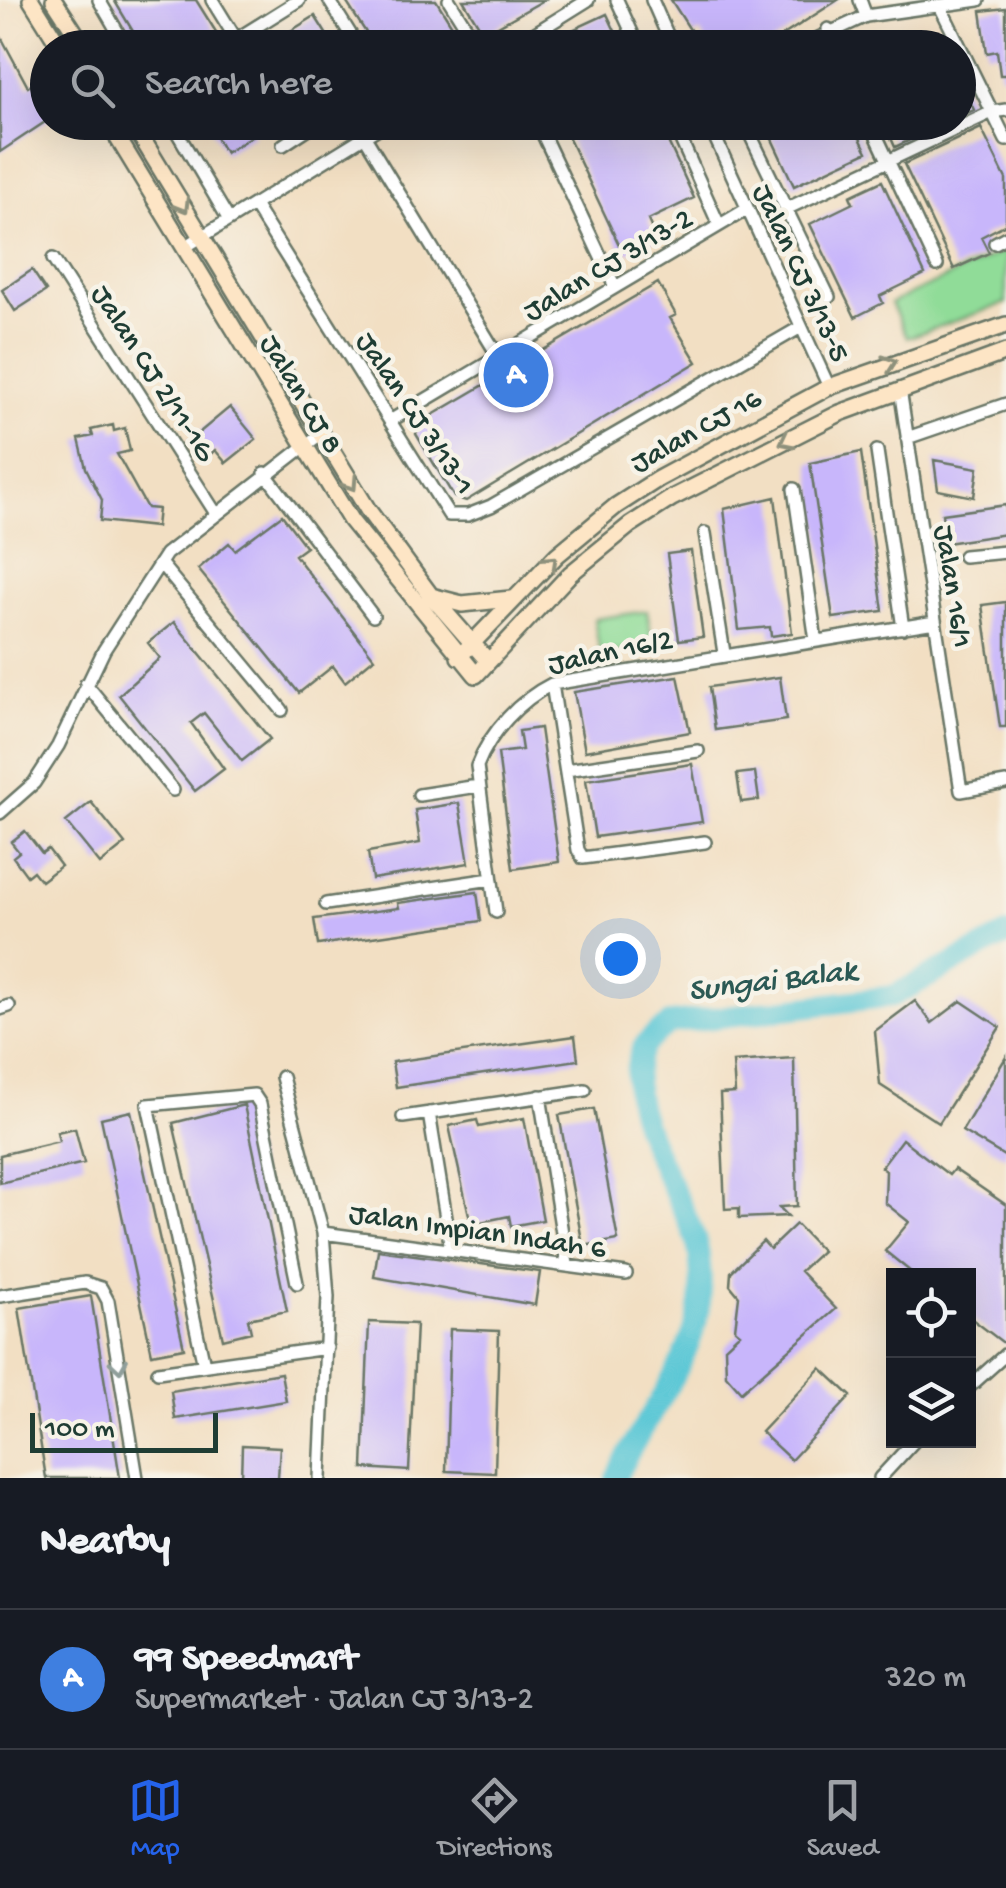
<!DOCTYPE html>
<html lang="en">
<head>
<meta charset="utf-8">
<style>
  :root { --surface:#171b24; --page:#20242c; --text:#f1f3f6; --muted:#9ea1a6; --line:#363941; --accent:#2563eb }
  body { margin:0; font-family:"Gochi Hand",sans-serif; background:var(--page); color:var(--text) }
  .controls { position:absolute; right:30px; bottom:30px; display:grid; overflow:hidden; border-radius:0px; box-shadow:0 10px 40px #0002 }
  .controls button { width:90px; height:90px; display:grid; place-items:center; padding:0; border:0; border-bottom:2px solid var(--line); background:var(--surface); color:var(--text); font:50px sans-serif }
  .scale { position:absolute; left:30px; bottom:25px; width:188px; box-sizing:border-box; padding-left:10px; border:5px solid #1f3d34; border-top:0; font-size:28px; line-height:35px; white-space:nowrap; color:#1f3d34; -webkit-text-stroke:8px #f7f3e8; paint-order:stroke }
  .you { position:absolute; left:620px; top:958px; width:35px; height:35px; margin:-25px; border:8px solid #fff; border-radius:50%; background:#1a73e8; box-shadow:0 0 0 15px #1a73e833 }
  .badge { display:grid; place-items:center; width:65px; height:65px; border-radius:50%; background:var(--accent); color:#fff; font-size:32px; font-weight:700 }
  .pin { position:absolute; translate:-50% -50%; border:5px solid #fff; box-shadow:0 2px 10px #0006 }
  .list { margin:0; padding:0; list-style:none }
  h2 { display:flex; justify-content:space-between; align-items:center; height:130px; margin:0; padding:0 40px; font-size:42px }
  h2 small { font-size:32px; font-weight:400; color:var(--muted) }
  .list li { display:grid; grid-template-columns:65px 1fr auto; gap:30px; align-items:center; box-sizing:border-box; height:140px; padding:0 40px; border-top:2px solid var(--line) }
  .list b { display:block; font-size:38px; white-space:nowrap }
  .list p { margin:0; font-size:32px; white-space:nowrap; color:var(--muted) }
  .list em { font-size:32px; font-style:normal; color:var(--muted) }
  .icon { flex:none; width:55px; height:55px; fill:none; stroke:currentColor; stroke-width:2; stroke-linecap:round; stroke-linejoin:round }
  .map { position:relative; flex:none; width:1006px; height:1478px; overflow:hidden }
  .search { position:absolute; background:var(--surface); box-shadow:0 10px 40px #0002; left:30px; right:30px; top:30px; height:110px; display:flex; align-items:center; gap:25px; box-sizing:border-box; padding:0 35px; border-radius:55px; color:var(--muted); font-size:38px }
  .sheet { height:270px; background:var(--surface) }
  nav { display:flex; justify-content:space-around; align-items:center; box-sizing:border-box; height:140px; border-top:2px solid var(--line); background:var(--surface); font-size:28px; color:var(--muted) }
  nav a { display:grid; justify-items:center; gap:5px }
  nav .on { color:var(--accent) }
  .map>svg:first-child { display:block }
  .green { fill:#90dc98; stroke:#588c66; stroke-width:2.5 }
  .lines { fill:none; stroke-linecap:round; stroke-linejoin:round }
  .river { stroke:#5dc8d6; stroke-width:22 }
  .building { fill:#c8b6fb }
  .street-casing { stroke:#697666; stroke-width:16 }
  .secondary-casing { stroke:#697666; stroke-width:20 }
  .street { stroke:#fff; stroke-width:11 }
  .secondary { stroke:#fde5c5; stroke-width:15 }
  .oneway { stroke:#8e917c }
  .oneway2 { stroke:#8f9e9a }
  .labels { text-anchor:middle; stroke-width:9; stroke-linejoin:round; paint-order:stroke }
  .street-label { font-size:30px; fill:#1f3d34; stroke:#f7f3e8 }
  .water-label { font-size:32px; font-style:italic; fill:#2b5954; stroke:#f7f3e8 }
</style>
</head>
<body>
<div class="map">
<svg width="1006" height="1478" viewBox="0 0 1006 1478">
  <rect width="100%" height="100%" fill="#f7f3e8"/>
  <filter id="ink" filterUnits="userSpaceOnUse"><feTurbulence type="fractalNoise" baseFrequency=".01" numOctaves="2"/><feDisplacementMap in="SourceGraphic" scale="20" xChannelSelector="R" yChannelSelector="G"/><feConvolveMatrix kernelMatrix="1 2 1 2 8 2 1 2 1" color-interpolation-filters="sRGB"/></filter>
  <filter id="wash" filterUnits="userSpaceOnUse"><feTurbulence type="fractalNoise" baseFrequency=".0048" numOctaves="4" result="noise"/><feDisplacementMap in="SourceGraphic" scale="40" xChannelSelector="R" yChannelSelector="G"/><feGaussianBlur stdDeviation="2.25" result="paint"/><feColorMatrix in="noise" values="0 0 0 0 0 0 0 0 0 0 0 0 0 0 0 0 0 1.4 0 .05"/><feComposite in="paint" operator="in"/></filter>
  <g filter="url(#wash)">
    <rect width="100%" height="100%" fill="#f2dfc3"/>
    <path class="green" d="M1006,250V303L907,338L891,303Z
      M647,611L653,646L600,654L594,619Z"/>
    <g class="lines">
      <path class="river" d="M616,1478C643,1417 699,1358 701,1290C701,1277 700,1257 697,1244C682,1193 614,1103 643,1048C648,1038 662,1030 671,1023L893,996L1006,935"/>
    </g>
    <g id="blocks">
      <path class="building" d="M114,0H196L216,32L192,48H143Z
        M345,0H436L466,48H376Z
        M463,0H544L484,34Z
        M671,0H838L763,48H710L700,32L694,36Z
        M1006,8V75H1000L997,51L987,53L981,11Z
        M607,14L623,48H541L572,30Z
        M315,16L330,40L318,48H263Z
        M0,35L28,87L37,81L48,98V120L0,152Z
        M958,77L974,110L958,117Z
        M207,122H246L254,135L225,153Z
        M561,122H659L694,198L648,220L656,239L630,252L621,249Z
        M764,122H852L867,152L794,186Z
        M884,122H948L895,147Z
        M981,128L1006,179V224L981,237L989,253L954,269L904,164Z
        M882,181L925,274L880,296L883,303L855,317L810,224L853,203L850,196Z
        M32,270L46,291L15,311L2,290Z
        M658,283L676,315L670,318L697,362L466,501L454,497L416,434L419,423Z
        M230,407L256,439L226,463L215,450L204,460L188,442Z
        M113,425L114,431L125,428L130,451L117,454L147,508L158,509L156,527L100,521L102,500L86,468L79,439L93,436L91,430Z
        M861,452L883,611L833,618L810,463Z
        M934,460L978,468L974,497L938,490Z
        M775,497L792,633L771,636L770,627L739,630L724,509Z
        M1006,505V534L946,543L942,514Z
        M282,515L306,547L295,555L374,658L345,682L333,666L299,693L198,569L229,543L235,550Z
        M691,551L703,637L679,640L667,554Z
        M1006,602V727H1000L982,605Z
        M174,622L270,739L242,761L204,713L191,723L224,769L195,791L119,695L160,658L148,643Z
        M678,676L690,732L585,751L574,692Z
        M780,677L786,720L715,730L709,687Z
        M540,728L559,862L513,869L498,753L522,750L519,731Z
        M692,764L702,822L595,837L586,780Z
        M755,772L759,800L741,802L737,774Z
        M91,802L125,844L100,864L66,822Z
        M459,803L469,863L372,879L368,852L420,843L415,810Z
        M25,831L42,853L48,849L61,866L41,881L33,871L27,876L13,857L19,852L11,842Z
        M477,892L481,921L318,945L314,919L399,908L398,903Z
        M915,1001L932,1023L961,1001L1000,1027L939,1123L880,1085L875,1031Z
        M575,1036L578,1060L396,1087L392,1062Z
        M1006,1057V1157L962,1131Z
        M794,1058L797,1206L779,1207L788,1216L739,1218V1208L725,1209L720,1094L735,1093L733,1062Z
        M244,1105L287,1311L248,1319L251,1332L223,1339L173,1123Z
        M594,1109L618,1240L583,1246L559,1115Z
        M131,1111L184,1348L152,1354L101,1118Z
        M524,1118L543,1220L511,1226L509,1216L471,1224L449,1126L477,1120L479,1127Z
        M75,1128L84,1163L0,1183V1155L59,1141L57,1132Z
        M902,1139L949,1175L954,1169L1006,1205V1345L968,1316V1276H916L885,1251L909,1222L885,1203L886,1171L881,1167Z
        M796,1224L822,1251L800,1271L836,1309L741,1392L726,1375L725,1347L740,1333L735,1329L739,1296L730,1285L731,1272L763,1241L770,1249Z
        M378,1250L540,1272L535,1305L374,1277Z
        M91,1296L120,1478H46L19,1308Z
        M369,1322L416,1324L409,1471L363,1468Z
        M450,1329L499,1331L495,1473L446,1471Z
        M821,1368L851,1396L791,1460L761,1432Z
        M281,1373L286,1401L175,1419L171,1391Z
        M242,1445L280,1447L278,1478H241Z"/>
    </g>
  </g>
  <g filter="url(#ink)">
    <use href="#blocks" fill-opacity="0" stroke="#697666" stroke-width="2.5"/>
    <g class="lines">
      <defs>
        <path id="street" d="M99,0L127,48
          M212,0L236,39
          M329,0L359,48
          M449,0L469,32
          M617,0L639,48
          M652,0L673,48
          M860,0L866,16
          M940,6L1006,140
          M828,29L836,48
          M222,48L299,0
          M511,48L588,0
          M797,48L866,16L979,0
          M171,122L229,220
          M537,122L615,287
          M673,122L719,225
          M708,122L829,387
          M744,122L829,297
          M870,122L937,265
          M365,137L498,356
          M283,145L318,122
          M254,205L449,515H468L491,506L801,327
          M786,209L992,112L1006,110
          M995,243L1006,237
          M185,247L388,122
          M53,259L215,512
          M900,389L961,791L1006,783
          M390,421L747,209
          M907,438L1006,404
          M877,451L903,628
          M265,473L373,616
          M794,489L816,641
          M705,533L724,653
          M964,556L1006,552
          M160,563L282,710
          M86,684L173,790
          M552,684L578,850L583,858L705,842
          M566,770L698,751
          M419,795L478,786
          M0,813L34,783L58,746L104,650L166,554L319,435
          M326,904L491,879
          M496,912L477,766C490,732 520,700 552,684L935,622
          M0,1009L9,1006
          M282,1077L323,1233L328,1297L320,1478
          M540,1096L567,1264
          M429,1113L451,1249
          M403,1117L585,1090
          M323,1233L626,1274
          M0,1296L85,1283L101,1288L108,1301L137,1478
          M204,1365L148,1105L254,1095L260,1104L297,1283
          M158,1372L327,1348
          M968,1388L1006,1354
          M880,1478L915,1440"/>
        <path id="secondary" d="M31,0L61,48
          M54,0L85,48
          M108,122L351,521L476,675L570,574L630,525L672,498L840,413L1006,352
          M132,122L368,510L431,596L488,661
          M431,596L462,604L511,599
          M459,657L557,555L616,506L658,479L829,387L1006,325"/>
      </defs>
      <use href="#street" class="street-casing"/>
      <use href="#secondary" class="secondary-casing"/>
      <use href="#street" class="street"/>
      <use href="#secondary" class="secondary"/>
    </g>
    <defs><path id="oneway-chevron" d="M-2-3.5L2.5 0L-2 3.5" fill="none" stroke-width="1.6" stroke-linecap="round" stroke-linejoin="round" transform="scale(2.5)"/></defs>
    <g class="oneway">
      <use href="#oneway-chevron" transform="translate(183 206) rotate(59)"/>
      <use href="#oneway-chevron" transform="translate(890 363) rotate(-20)"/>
      <use href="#oneway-chevron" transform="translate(786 441) rotate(153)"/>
      <use href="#oneway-chevron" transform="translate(351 484) rotate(57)"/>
      <use href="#oneway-chevron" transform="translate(551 562) rotate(-43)"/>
    </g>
    <use class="oneway2" href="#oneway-chevron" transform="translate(119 1366) rotate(81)"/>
  </g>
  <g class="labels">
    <g class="street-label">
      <text transform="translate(607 263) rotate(-31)" y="10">Jalan CJ 3/13-2</text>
      <text transform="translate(803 272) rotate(65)" y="10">Jalan CJ 3/13-5</text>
      <text transform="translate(155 372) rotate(57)" y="10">Jalan CJ 2/11-1G</text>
      <text transform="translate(303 393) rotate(59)" y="10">Jalan CJ 8</text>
      <text transform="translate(417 412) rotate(56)" y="10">Jalan CJ 3/13-1</text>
      <text transform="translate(695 429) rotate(-29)" y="10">Jalan CJ 16</text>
      <text transform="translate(955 586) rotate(81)" y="10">Jalan 16/1</text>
      <text transform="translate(610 650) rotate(-12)" y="10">Jalan 16/2</text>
      <text transform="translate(478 1229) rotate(8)" y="10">Jalan Impian Indah 6</text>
    </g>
    <g class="water-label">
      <text transform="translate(772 978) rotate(-7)" y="11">Sungai Balak</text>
    </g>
  </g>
</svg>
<div class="controls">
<button><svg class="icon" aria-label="locate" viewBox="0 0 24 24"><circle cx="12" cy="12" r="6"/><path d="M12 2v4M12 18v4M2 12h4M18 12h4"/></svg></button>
<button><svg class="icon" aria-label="layers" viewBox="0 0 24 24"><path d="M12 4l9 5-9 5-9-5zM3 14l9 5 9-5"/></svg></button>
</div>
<div class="scale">100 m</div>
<div class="you"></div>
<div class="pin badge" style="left:516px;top:375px;background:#3f7fe0">A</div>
<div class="search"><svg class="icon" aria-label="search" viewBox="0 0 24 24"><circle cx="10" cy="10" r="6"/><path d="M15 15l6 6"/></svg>Search here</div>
</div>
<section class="sheet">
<h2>Nearby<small></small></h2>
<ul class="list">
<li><span class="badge" style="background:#3f7fe0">A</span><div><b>99 Speedmart</b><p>Supermarket · Jalan CJ 3/13-2</p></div><em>320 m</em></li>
</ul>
</section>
<nav>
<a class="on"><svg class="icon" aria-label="map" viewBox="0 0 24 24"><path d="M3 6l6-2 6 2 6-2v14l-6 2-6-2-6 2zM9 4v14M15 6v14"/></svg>Map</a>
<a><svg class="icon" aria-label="directions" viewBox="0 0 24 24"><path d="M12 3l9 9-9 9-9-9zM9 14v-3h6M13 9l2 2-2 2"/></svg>Directions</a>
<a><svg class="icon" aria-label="saved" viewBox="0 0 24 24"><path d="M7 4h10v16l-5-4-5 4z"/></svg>Saved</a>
</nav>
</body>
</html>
